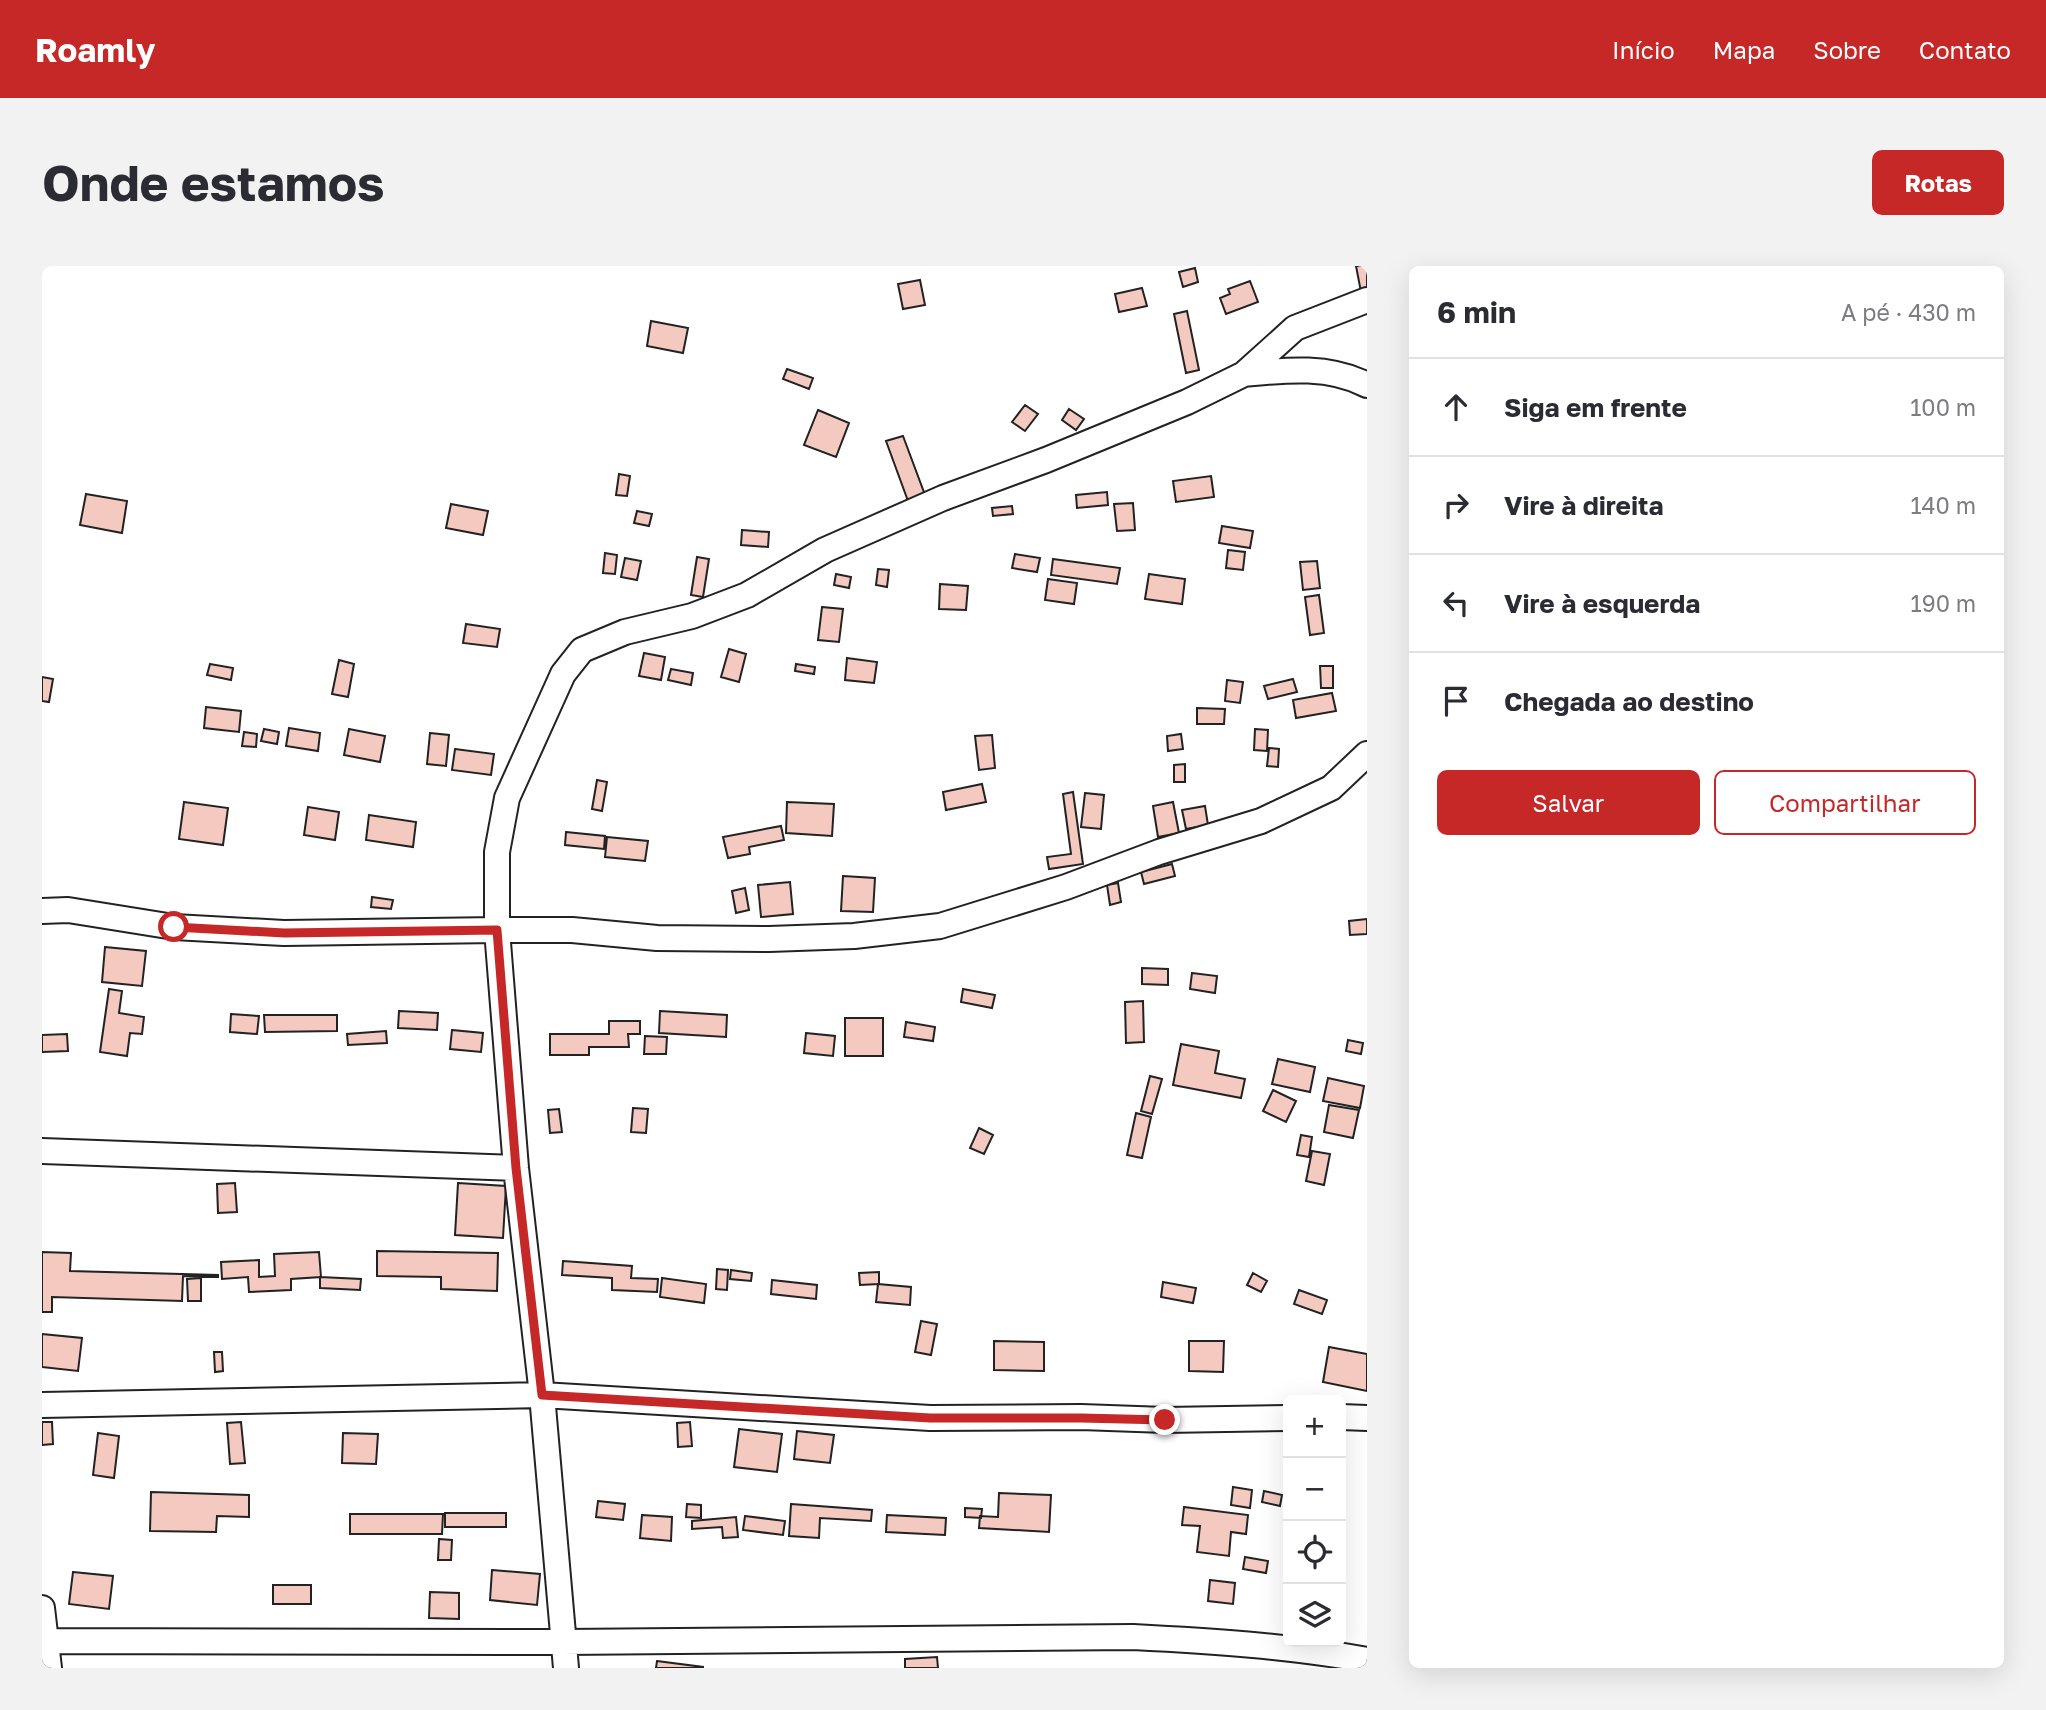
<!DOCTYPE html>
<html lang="pt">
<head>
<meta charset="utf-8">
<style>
  :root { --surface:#fff; --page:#f2f2f3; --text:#2b2b33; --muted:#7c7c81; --line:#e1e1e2; --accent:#c62828 }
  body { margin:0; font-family:"Golos Text",sans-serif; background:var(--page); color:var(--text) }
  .controls { position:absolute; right:21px; bottom:21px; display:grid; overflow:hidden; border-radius:10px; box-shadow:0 7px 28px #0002 }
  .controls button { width:63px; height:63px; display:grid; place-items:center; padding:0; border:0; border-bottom:2px solid var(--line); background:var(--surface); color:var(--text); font:35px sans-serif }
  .stop { position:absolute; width:21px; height:21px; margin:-16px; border:5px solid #c62828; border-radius:50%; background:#fff }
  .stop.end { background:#c62828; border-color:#fff; box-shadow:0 2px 7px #0008 }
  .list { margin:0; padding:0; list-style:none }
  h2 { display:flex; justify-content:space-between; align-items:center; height:91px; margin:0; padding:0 28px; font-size:30px }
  h2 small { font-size:23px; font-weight:400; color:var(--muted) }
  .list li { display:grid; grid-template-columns:46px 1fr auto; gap:21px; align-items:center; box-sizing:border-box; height:98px; padding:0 28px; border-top:2px solid var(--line) }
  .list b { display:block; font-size:26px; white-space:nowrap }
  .list em { font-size:23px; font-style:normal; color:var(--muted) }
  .actions { display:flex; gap:14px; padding:21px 28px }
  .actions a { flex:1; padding:16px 0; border:2px solid var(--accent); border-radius:10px; text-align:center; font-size:24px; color:var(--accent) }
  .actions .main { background:var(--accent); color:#fff }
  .icon { flex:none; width:38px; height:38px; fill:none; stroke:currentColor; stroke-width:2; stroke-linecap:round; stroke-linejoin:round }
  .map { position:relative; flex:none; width:1325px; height:1402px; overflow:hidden; border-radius:10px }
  header { display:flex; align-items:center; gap:42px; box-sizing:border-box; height:98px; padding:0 35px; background:var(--accent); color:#fff }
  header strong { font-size:33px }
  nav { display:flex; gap:38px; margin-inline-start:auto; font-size:24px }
  .intro { display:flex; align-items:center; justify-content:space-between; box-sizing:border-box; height:168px; padding:0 42px }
  h1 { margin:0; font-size:49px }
  .button { padding:18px 32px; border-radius:10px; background:var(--accent); color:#fff; font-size:24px; font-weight:700 }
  main { display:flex; gap:42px; padding:0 42px }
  aside { flex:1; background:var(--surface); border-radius:10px; box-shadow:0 7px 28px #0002 }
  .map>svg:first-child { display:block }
  .building { fill:#f3c9c0; stroke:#222; stroke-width:2 }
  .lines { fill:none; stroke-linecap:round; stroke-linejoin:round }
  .minor-casing { stroke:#222; stroke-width:28 }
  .minor { stroke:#fff; stroke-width:24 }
  .route { stroke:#c62828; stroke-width:9 }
</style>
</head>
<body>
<header>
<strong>Roamly</strong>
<nav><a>Início</a><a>Mapa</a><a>Sobre</a><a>Contato</a></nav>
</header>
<div class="intro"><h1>Onde estamos</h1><a class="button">Rotas</a></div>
<main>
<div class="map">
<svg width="1325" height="1402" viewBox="0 0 1325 1402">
  <rect width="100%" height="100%" fill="#fff"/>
  <path class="building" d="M1314,0H1325V24L1319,26Z
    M1153,2L1156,16L1141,21L1137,6Z
    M878,14L883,39L861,43L856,18Z
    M1208,15L1216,36L1184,48L1178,32L1188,28L1186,23Z
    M1100,22L1105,40L1077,46L1073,28Z
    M1145,45L1157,104L1144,107L1132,48Z
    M609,55L646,62L641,87L605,80Z
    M745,103L771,112L767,123L741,113Z
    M983,139L996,148L983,165L970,156Z
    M1027,143L1042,153L1034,164L1020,154Z
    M776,144L807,157L794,191L762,179Z
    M861,170L883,229L866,235L844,175Z
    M577,208L588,210L585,230L574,229Z
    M1169,210L1172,231L1134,236L1131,215Z
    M1065,226L1066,239L1035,242L1034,229Z
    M44,228L85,235L80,267L38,259Z
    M1091,237L1093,264L1075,265L1072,238Z
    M409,238L446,245L441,269L404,262Z
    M970,240L971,248L951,250L950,242Z
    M595,245L610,248L607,260L592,257Z
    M1180,260L1211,265L1208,282L1177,277Z
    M700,264L727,266L726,281L699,279Z
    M1186,284L1203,286L1201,304L1184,302Z
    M563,287L575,289L573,308L561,307Z
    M973,288L998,292L995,306L970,302Z
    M655,291L667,293L661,331L649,329Z
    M583,292L599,295L595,314L579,311Z
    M1011,293L1078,302L1075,318L1009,309Z
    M1275,295L1278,322L1261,324L1258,296Z
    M836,303L847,304L845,321L834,319Z
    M794,308L809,311L807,322L792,319Z
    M1107,308L1143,313L1140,338L1103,333Z
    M1006,313L1035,317L1032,338L1003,334Z
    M898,318L926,320L924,344L897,343Z
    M1277,329L1282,367L1268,369L1263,331Z
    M780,341L801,343L797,376L776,374Z
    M424,358L458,363L455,381L421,377Z
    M687,383L704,388L697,416L679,411Z
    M602,387L623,391L619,414L597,410Z
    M805,392L835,396L832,417L803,414Z
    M297,394L312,398L306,431L290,428Z
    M168,398L191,402L189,414L165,409Z
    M754,398L773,401L772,408L753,405Z
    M1278,400H1291V422H1279Z
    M629,403L651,407L649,419L626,414Z
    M0,411L11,413L7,436L0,435Z
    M1251,413L1255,426L1226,433L1222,420Z
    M1185,414L1201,416L1198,437L1183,435Z
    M1290,427L1294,445L1254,452L1251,434Z
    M164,441L199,445L197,466L162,462Z
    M1155,442L1183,443L1182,458H1155Z
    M247,462L278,467L276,485L244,480Z
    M222,463L237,466L235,478L219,475Z
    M307,463L343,470L338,496L302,489Z
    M1213,463L1226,464L1225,485L1212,484Z
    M202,466L215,468L214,481L200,480Z
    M388,467L407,469L404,500L385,498Z
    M1139,468L1141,483L1126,485L1125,470Z
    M950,469L953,502L937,504L933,470Z
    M1227,482L1237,483L1236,501L1225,500Z
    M413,483L452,488L449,509L410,504Z
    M1143,498V516H1132V499Z
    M555,514L565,516L560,545L550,543Z
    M940,518L944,536L904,544L901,526Z
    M1031,526L1041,598L1007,603L1005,591L1029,588L1021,528Z
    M1043,527L1062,529L1059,563L1039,561Z
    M142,536L186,542L181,579L137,573Z
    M745,536L792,538L790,570L744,567Z
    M1131,536L1137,567L1116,571L1111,540Z
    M1163,540L1166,559L1144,563L1140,544Z
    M266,541L297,546L293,574L262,569Z
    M327,549L374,556L371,581L324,574Z
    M739,560L742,574L707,581L708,588L686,592L681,571Z
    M524,566L563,570L562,583L523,579Z
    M565,571L606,575L603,595L563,591Z
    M1130,598L1133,610L1102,618L1099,606Z
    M801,610L833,612L831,646L799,645Z
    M748,616L751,648L719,651L716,619Z
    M1076,617L1079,636L1068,639L1065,619Z
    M703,622L707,644L694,647L690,625Z
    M330,631L351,634L349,643L329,641Z
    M1325,653V668L1308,669L1307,655Z
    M63,681L104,685L100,720L60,716Z
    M1100,702L1126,703V719L1100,718Z
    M1150,707L1175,710L1173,727L1148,723Z
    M67,723L80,725L77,747L102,751L100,768L88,767L85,790L58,786Z
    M921,723L953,729L950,742L919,736Z
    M1101,735L1102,776L1084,777L1083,736Z
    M357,745L396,747L395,764L356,762Z
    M618,745L685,749L684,771L617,767Z
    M189,748L217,750L215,768L188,766Z
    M222,749H295V765L223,766Z
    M803,752H841V790H803Z
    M567,755H598V768H586L587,781H547V789H508V768H567Z
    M864,756L893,761L891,775L862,771Z
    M410,764L441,767L439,786L408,783Z
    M344,765L345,777L306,779L305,768Z
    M764,767L793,770L791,790L762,787Z
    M25,768L26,785L0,786V769Z
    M603,770L625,771L624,788H602Z
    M1306,774L1321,777L1319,788L1304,785Z
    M1139,778L1177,785L1173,807L1203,813L1199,832L1131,819Z
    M1236,793L1273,801L1268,826L1230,818Z
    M1108,810L1120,813L1110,848L1099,845Z
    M1286,812L1322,820L1318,842L1281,835Z
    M1231,824L1254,835L1244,856L1221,845Z
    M1287,839L1317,844L1311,872L1282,866Z
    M591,842L606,843L604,867L589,866Z
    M517,843L520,866L508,867L506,844Z
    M1094,847L1109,851L1100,892L1085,889Z
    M937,862L951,869L942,888L928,882Z
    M1259,869L1270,871L1267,891L1255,889Z
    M1270,885L1288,888L1282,919L1264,915Z
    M193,917L195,946L176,947L175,918Z
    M416,917L464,920L461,972L413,969Z
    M335,985L456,987L455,1025L399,1023V1011L335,1010Z
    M0,986L29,987L28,1005L176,1009V1011L141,1010L140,1035L10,1031V1046H0Z
    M277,986L279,1011L249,1013V1024L207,1026L206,1011L180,1013L179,996L217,994V1011L233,1010L232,988Z
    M521,995L590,1000L589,1012L616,1013L615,1026L570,1024V1012L520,1009Z
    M675,1003L686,1004L685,1024L674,1023Z
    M689,1004L710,1007L709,1015L688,1013Z
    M837,1006V1018L818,1019L817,1007Z
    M1211,1007L1225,1015L1219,1026L1205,1019Z
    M278,1011L319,1013L318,1024L278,1022Z
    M159,1012V1035H146L145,1013Z
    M620,1012L664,1018L662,1037L618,1031Z
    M730,1014L775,1019L774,1033L729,1028Z
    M1121,1016L1154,1022L1151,1037L1119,1031Z
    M836,1018L869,1021L868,1039L834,1036Z
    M1257,1024L1285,1034L1280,1048L1252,1038Z
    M879,1055L895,1058L889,1089L873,1086Z
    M0,1068L40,1072L36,1105L0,1101Z
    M952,1075L1002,1076V1105L952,1104Z
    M1147,1075H1182L1181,1106L1147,1105Z
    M1287,1081L1325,1088V1125L1281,1116Z
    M172,1086H180L181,1105L173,1106Z
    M0,1156H10L11,1178L0,1179Z
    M199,1156L203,1197L188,1198L185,1157Z
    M648,1156L650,1180L636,1181L635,1157Z
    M697,1163L740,1168L735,1206L692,1201Z
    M755,1165L792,1169L788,1197L752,1193Z
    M56,1167L77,1170L72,1212L51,1209Z
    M301,1167L336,1168L334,1198L300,1197Z
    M1191,1221L1210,1224L1208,1242L1189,1239Z
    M1222,1225L1240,1229L1238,1240L1220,1236Z
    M109,1226L207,1229V1251L175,1250L174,1266L108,1265Z
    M957,1227L1009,1229L1007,1266L937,1262L938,1250L956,1251Z
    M556,1235L583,1238L581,1254L554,1251Z
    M645,1238L659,1239V1252L644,1251Z
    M749,1238L830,1244L829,1255L778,1252L777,1272L747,1270Z
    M1142,1241L1206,1249L1204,1268L1189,1266L1187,1290L1155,1286L1158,1260L1140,1259Z
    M923,1242L940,1243L939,1252L923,1251Z
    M403,1247H464V1261H403Z
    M308,1248H401L400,1268H308Z
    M600,1249L630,1251L629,1275L598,1272Z
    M845,1249L904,1252L903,1269L844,1266Z
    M703,1250L743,1255L741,1269L701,1264Z
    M694,1251L696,1271L681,1272L680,1261L650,1263V1255Z
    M397,1273L410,1274L409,1294H396Z
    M1203,1291L1226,1295L1224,1307L1201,1303Z
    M450,1304L498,1308L495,1339L448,1334Z
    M31,1306L71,1310L67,1343L27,1338Z
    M1168,1314L1193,1317L1191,1338L1166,1335Z
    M231,1319H269V1338H231Z
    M388,1326L417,1327V1353L387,1352Z
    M895,1391L896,1402H863V1393Z
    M615,1395L661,1401V1402H614Z"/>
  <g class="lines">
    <defs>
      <path id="minor" d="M1202,108C1243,104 1287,99 1325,119
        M0,645L26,644L132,661L242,667L455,664H530L615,672L727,673L812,670L898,660L1024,621L1117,586L1219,555L1289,522L1325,488
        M0,885L474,902
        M0,1139L500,1129L888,1152L1039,1151L1123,1154L1246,1152
        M1299,1151L1325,1152
        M0,1342L7,1402
        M0,1375L522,1376L1091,1371C1169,1375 1248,1380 1325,1394
        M524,1402L500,1129L474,902L455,664V586L465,532L521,408L540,384L583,366L650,350L705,329L783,284L901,232L1004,194L1145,136L1202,108L1253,62L1325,34"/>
    </defs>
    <use href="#minor" class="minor-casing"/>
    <use href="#minor" class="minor"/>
  </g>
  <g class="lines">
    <path class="route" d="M132,661L242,667L455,664L474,902L500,1129L888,1152H1039L1123,1154"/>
  </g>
</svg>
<div class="controls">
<button>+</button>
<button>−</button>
<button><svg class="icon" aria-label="locate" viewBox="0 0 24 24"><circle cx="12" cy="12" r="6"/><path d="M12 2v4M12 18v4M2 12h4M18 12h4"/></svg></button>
<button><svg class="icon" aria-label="layers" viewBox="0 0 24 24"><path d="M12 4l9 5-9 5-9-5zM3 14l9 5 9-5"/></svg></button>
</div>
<div class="stop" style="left:132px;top:661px"></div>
<div class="stop end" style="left:1123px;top:1154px"></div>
</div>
<aside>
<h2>6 min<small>A pé · 430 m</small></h2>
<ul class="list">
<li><svg class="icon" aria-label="ahead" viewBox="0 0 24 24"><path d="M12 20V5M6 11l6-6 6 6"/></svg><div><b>Siga em frente</b></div><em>100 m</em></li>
<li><svg class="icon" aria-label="right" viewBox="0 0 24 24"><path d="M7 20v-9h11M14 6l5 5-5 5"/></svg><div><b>Vire à direita</b></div><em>140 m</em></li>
<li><svg class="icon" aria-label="left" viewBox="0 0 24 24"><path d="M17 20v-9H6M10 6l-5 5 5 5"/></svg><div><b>Vire à esquerda</b></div><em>190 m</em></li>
<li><svg class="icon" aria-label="arrive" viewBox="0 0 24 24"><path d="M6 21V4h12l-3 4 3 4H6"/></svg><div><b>Chegada ao destino</b></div></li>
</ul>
<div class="actions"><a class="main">Salvar</a><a>Compartilhar</a></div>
</aside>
</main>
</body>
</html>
